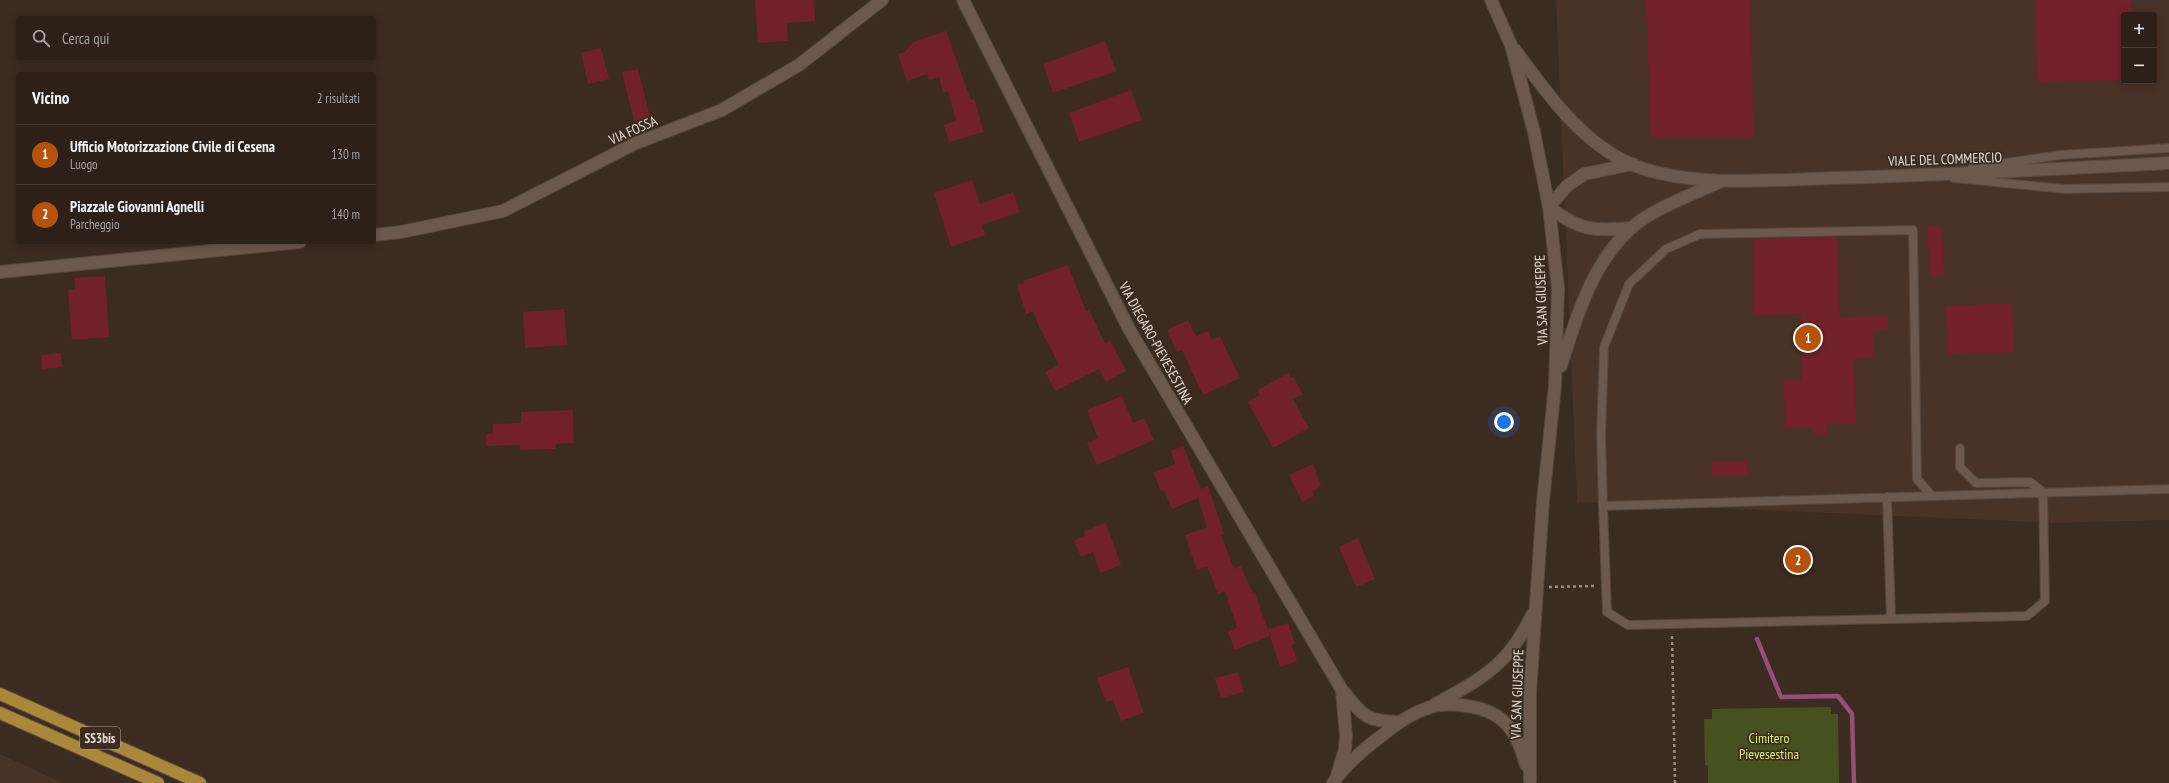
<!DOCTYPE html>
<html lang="it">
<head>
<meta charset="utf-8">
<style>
  :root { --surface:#2d2019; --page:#352822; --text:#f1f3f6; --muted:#a7a3a2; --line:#483e38; --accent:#b45309 }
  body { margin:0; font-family:"PT Sans Narrow",sans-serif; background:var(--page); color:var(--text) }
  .controls { position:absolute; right:12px; top:12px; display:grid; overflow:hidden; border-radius:4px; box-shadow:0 2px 10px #0003 }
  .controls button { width:36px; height:36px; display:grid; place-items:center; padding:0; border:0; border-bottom:1px solid var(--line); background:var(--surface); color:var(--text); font:20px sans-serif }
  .you { position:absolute; left:1504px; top:422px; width:14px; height:14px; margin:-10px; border:3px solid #fff; border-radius:50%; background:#1a73e8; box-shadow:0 0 0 6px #1a73e833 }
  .badge { display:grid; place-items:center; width:26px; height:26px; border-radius:50%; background:var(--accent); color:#fff; font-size:13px; font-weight:700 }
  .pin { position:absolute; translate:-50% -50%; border:2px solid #fff; box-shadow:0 1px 4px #0006 }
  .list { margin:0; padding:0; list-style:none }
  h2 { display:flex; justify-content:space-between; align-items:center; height:52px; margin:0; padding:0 16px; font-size:17px }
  h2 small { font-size:13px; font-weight:400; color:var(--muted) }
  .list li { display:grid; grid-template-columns:26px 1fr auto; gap:12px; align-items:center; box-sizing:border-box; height:60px; padding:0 16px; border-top:1px solid var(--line) }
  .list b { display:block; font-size:15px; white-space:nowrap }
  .list p { margin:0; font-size:13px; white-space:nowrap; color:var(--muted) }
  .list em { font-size:13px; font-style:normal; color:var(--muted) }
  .icon { flex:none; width:22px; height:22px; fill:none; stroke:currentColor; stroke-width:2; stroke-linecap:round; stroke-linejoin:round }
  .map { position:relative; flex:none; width:2169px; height:783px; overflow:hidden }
  .search { position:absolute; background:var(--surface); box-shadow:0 2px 10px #0003; left:16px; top:16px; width:360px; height:44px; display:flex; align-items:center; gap:10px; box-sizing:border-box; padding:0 14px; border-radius:4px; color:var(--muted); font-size:15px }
  .panel { position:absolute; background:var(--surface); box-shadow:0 2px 10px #0003; left:16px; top:72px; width:360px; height:172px; border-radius:4px }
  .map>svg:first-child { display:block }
  .built { fill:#493226; fill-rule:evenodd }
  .green { fill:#47511f }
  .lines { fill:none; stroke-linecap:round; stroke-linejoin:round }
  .stream { stroke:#964d7a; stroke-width:4.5 }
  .building { fill:#72212b }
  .lane-casing { stroke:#56473f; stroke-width:10 }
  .street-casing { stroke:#56473f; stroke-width:14 }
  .secondary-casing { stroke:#56473f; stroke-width:14 }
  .highway-casing { stroke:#56473f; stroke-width:14 }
  .path { stroke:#9a8c84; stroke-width:2.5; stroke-dasharray:3 3; stroke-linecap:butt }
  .lane { stroke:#6c584d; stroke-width:8 }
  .street { stroke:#6c584d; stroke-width:12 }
  .secondary { stroke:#6c584d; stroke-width:12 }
  .highway { stroke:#aa8839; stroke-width:12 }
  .labels { text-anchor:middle; stroke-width:3.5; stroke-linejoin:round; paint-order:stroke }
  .shield { fill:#3c2b21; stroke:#b4a69f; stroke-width:1 }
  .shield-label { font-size:13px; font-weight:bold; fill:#e7dbd5 }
  .street-label { font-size:14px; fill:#e7dbd5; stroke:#3c2b21 }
  .park-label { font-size:14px; fill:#d7ef7c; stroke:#3c2b21 }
</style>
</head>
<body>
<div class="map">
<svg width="2169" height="783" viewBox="0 0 2169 783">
  <rect width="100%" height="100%" fill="#3c2b21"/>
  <path class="built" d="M1556,0H2169V520L2054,523L1577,502ZM2124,15H2154V81H2124Z
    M0,754L63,783H0Z"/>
  <path class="green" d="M1831,707V714H1838L1839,783H1708V766L1705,765L1704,719H1712V709Z"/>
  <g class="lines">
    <path class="stream" d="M1757,639L1781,697L1838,696L1852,714L1854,783"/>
  </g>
  <path class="building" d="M755,0H814L815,21L787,23L788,41L758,43Z
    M1646,0H1750L1754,137H1651Z
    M2035,0H2131L2132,15H2124V80L2037,82Z
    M946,31L971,100L974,99L984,132L949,142L944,125L956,121L948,91L943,93L939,77L929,80L927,74L907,81L898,54L905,52L913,42Z
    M1105,41L1116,71L1053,93L1043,64Z
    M601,48L609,79L588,84L581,53Z
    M638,69L650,117L634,121L622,72Z
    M1131,90L1142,120L1079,142L1069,113Z
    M972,180L980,204L1013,192L1020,212L982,225L985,235L951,247L934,193Z
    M1942,225L1944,276H1930L1927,226Z
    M1838,237L1839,317L1888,316V330L1873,331V358L1854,359L1856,424H1827V433H1813V427H1785L1784,380H1802L1801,314L1754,315L1753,239Z
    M1068,265L1086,311L1089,310L1105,343L1110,340L1126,371L1106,382L1099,369L1055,391L1045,372L1059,365L1038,324L1033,311L1026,314L1017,285L1024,283L1023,281Z
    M105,276L109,337L72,340L68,290H75L74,278Z
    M2012,303L2014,352L1948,354L1946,306Z
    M564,309L567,345L525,348L523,312Z
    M1188,320L1196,336L1208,331L1212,340L1220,336L1240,378L1203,395L1182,350L1177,352L1167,330Z
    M61,353L62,367L42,369L41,355Z
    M1288,373L1291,378L1293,377L1303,394L1293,399L1309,428L1273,448L1248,402L1260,395L1258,390Z
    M1122,396L1133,423L1144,418L1154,440L1097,465L1087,443L1098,438L1087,410Z
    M573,410L574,443L555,444L556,449L520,450V445L486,446V434H493V424L521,423V412Z
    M1183,446L1201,489L1208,486L1224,534L1221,535L1234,569L1241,566L1253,594L1255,593L1270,636L1235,650L1228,632L1237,628L1225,591L1218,594L1207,566L1197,570L1185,535L1207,527L1198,498L1172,509L1164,490L1161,491L1153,473L1175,464L1171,451Z
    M1712,462H1747V475H1712Z
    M1313,464L1321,486L1312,491L1314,496L1302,502L1289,475Z
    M1106,523L1121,565L1100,573L1093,552L1081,557L1074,540L1085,536L1084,531Z
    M1358,538L1375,579L1356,587L1339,547Z
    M1288,623L1295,644L1292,645L1297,661L1280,667L1268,629Z
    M1128,667L1144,713L1121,721L1113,700L1106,702L1097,678Z
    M1238,672L1244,692L1221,698L1215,678Z"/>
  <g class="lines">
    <defs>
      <path id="lane" d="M1972,168L2060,155L2169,148
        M1954,178L2064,189L2169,187
        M1960,448V467L1976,483L2030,482L2043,492
        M2043,492L2045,601L2027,616L1628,625L1607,612L1603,506L2169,489
        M1887,497L1891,619
        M1603,506L1601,435L1604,347L1629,284L1666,249L1700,234L1913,230L1917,479L1932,496"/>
      <path id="street" d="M963,0L1129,329L1342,690C1364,716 1364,721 1399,722
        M374,235L401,232L503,211L634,144L722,110L799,65L882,0
        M0,272L300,242
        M1336,779L1345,749L1346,736L1342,690"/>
      <path id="secondary" d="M1491,0L1511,45L1534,132L1549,207L1558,288L1555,386L1543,501L1530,692V781
        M1515,50C1547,93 1581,143 1633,165C1691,188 1771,180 1833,178C1945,175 2057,169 2169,163
        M1549,207L1567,186L1584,174L1633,164
        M1549,207C1580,231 1593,231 1631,228
        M1561,366C1576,318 1592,264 1630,229C1653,208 1694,194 1722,181
        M1434,705C1482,678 1507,667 1532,615
        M1333,783C1344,766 1361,752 1376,740C1393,727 1410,713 1431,707C1441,704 1456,704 1467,706C1504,711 1517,731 1526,765"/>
      <path id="highway" d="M0,694L200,783
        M0,713L158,783"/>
    </defs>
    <use href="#lane" class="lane-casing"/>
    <use href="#street" class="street-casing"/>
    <use href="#secondary" class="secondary-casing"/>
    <use href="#highway" class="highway-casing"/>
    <path class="path" d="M1549,587L1594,586
      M1672,636L1675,783"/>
    <use href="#lane" class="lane"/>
    <use href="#street" class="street"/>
    <use href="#secondary" class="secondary"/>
    <use href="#highway" class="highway"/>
  </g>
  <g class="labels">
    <rect class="shield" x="80" y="727" width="40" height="22" rx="3"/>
    <g class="shield-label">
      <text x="100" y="743">SS3bis</text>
    </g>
    <g class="street-label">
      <text transform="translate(633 130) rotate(-24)" y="5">VIA FOSSA</text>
      <text transform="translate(1945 159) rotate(-2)" y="5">VIALE DEL COMMERCIO</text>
      <text transform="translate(1541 300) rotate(-92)" y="5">VIA SAN GIUSEPPE</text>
      <text transform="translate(1156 343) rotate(61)" y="5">VIA DIEGARO-PIEVESESTINA</text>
      <text transform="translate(1517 694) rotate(-88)" y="5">VIA SAN GIUSEPPE</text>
    </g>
    <g class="park-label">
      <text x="1769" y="743">Cimitero<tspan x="1769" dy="16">Pievesestina</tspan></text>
    </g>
  </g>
</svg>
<div class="controls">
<button>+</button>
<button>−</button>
</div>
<div class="you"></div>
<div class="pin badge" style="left:1808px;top:338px">1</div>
<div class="pin badge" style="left:1798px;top:560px">2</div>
<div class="search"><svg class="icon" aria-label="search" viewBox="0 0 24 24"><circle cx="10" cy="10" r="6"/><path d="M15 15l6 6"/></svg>Cerca qui</div>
<section class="panel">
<h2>Vicino<small>2 risultati</small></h2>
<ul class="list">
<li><span class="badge">1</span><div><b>Ufficio Motorizzazione Civile di Cesena</b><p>Luogo</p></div><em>130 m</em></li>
<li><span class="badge">2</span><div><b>Piazzale Giovanni Agnelli</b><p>Parcheggio</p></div><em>140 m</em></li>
</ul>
</section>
</div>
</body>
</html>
